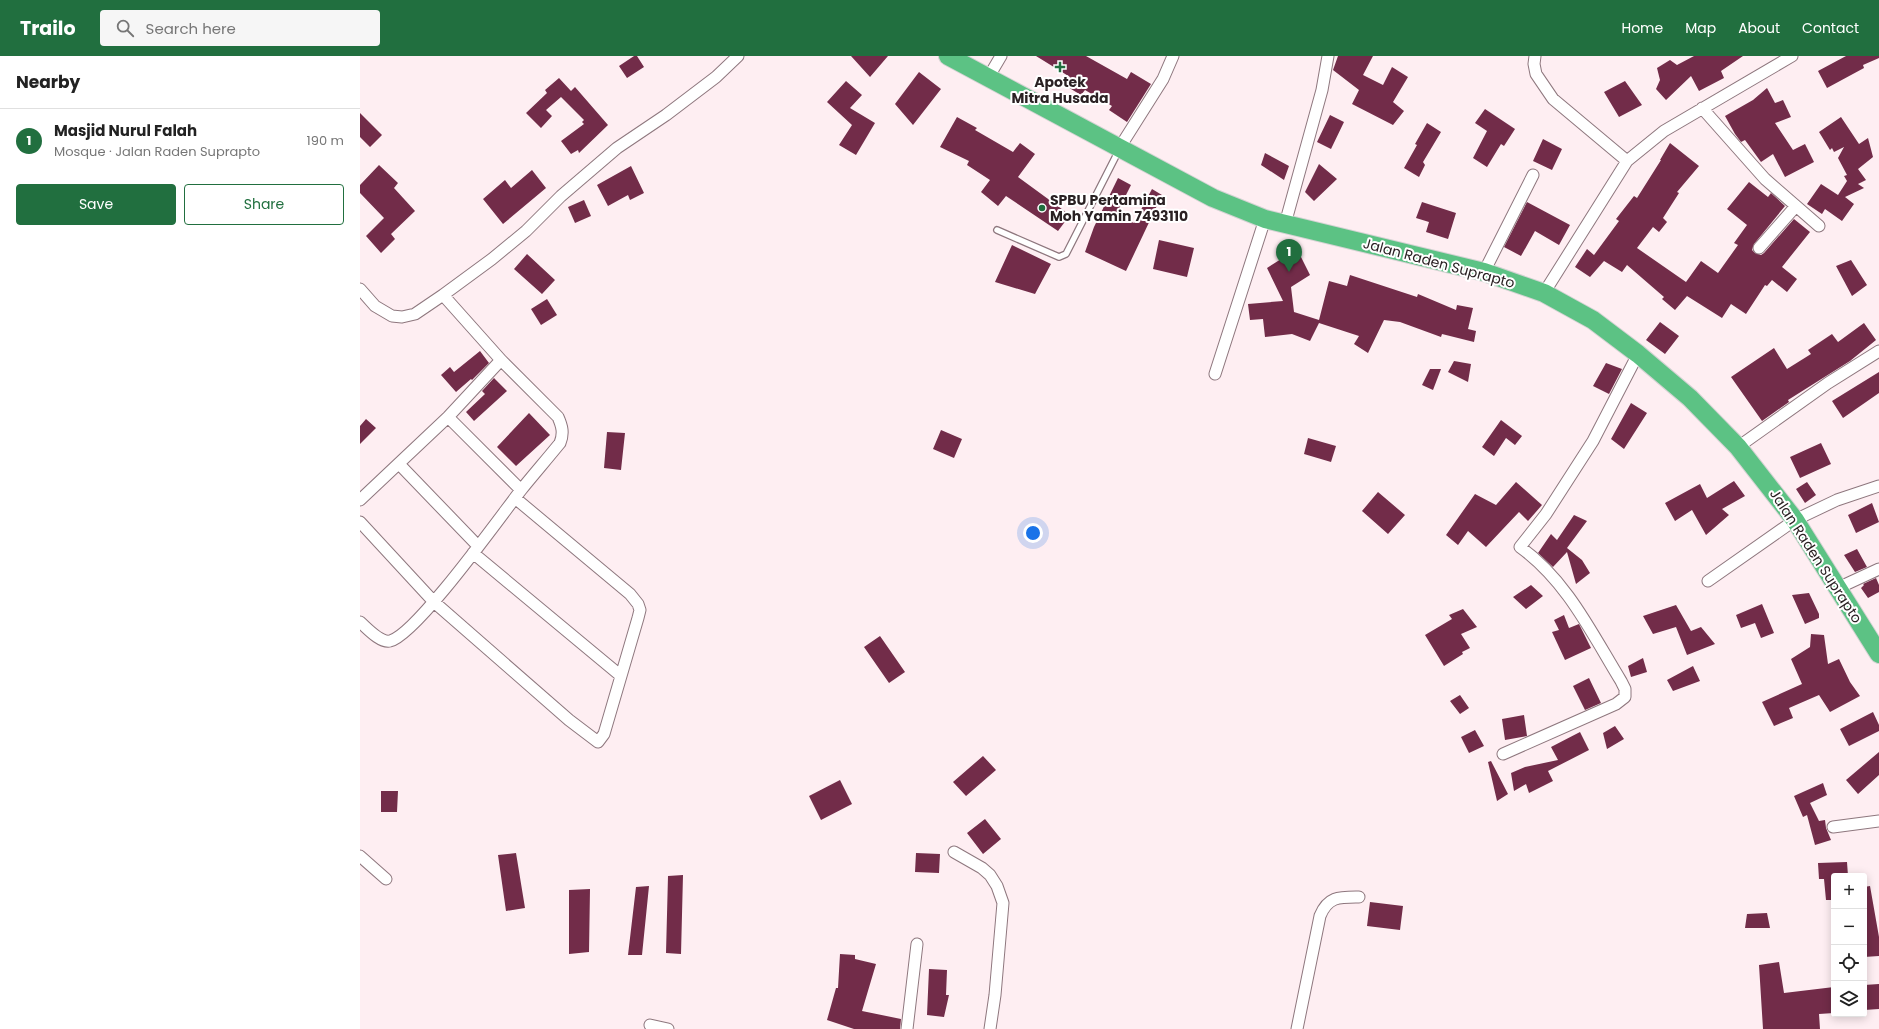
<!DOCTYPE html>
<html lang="en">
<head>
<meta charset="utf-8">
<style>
  :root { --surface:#fff; --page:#f6f6f6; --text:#222; --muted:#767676; --line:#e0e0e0; --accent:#216f3f }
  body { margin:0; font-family:Poppins,sans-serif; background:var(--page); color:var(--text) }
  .controls { position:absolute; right:12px; bottom:12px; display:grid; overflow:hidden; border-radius:4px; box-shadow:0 2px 10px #0003 }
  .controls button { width:36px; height:36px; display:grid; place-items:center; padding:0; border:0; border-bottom:1px solid var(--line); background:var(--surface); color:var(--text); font:20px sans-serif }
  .you { position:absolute; left:673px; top:477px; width:14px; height:14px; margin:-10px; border:3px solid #fff; border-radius:50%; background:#1a73e8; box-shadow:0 0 0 6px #1a73e833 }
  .badge { display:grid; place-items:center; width:26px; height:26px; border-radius:50%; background:var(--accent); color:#fff; font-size:13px; font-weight:700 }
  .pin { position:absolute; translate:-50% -33px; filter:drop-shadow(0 1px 2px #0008) }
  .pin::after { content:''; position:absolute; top:21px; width:14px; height:12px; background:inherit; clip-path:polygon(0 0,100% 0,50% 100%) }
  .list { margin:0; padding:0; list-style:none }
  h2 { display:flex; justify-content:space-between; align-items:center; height:52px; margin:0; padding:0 16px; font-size:17px }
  h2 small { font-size:13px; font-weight:400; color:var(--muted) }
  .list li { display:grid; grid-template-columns:26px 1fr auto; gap:12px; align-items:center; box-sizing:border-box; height:64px; padding:0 16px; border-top:1px solid var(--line) }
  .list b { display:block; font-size:15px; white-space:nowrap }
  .list p { margin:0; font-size:13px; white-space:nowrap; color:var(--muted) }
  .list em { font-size:13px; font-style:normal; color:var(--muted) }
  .actions { display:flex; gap:8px; padding:12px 16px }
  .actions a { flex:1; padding:9px 0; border:1px solid var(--accent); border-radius:4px; text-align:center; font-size:14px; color:var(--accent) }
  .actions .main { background:var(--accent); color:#fff }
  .icon { flex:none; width:22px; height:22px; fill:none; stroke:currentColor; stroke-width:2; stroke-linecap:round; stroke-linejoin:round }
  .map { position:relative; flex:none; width:1519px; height:973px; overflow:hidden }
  header { display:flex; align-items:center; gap:24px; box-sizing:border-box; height:56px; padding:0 20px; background:var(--accent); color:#fff }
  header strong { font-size:19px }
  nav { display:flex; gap:22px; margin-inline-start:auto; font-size:14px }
  .search { width:280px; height:36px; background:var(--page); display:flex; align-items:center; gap:10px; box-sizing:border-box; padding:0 14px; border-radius:4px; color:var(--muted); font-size:15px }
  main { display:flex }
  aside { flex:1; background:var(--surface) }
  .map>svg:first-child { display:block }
  .building { fill:#722c49 }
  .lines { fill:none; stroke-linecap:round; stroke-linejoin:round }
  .service-casing { stroke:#8e777e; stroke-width:8 }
  .minor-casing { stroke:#8e777e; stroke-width:13 }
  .trunk-casing { stroke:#d4d3d3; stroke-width:20 }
  .service { stroke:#fff; stroke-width:5.5 }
  .minor { stroke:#fff; stroke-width:11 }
  .trunk { stroke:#5cc284; stroke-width:18 }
  .poi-dot { fill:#216f3f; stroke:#fff; stroke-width:1.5 }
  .labels { text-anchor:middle; stroke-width:4; stroke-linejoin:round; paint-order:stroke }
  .poi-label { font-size:14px; font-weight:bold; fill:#2a2123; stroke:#fff }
  .street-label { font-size:14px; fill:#2a2123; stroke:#fff }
</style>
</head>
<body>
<header>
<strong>Trailo</strong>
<div class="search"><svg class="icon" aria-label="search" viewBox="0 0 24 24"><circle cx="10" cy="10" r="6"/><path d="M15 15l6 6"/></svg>Search here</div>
<nav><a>Home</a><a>Map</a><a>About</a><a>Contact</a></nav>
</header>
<main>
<aside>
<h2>Nearby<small></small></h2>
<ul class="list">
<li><span class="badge">1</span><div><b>Masjid Nurul Falah</b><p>Mosque · Jalan Raden Suprapto</p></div><em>190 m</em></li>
</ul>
<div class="actions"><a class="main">Save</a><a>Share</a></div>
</aside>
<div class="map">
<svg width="1519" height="973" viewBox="0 0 1519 973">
  <rect width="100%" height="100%" fill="#feeef2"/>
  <path class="building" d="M274,0H277L284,11L267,22L259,10Z
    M491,0H528L510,21Z
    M676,0H726L767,23L771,16L791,28L767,66L749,54L752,50L725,34L721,39L706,30L710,21Z
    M978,0H1013L1003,19L1023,29L1032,11L1048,21L1033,46L1044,55L1033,69L992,48L999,34L973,14Z
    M1334,0H1383L1361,15L1364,22L1339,35L1331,20L1306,44L1296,33L1300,24L1297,12L1310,4L1317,9Z
    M1486,0H1519V2L1503,9L1504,12L1467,32L1458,15Z
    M559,16L581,33L553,69L535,48Z
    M199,22L211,35L215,31L248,69L219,97L218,94L211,98L201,85L224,68L222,66L224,64L201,41L186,54L192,60L181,72L166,57L187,37L185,34Z
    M486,25L502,39L490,52L515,67L496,99L479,89L492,69L467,46Z
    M1265,25L1282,49L1259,61L1244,36Z
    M1407,32L1415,47L1423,44L1431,61L1415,67L1433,94L1445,88L1454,106L1425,121L1413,98L1401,106L1385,84L1381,86L1375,78L1365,60L1393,44Z
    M1125,53L1155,73L1144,90L1141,88L1127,111L1113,102L1127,75L1115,67Z
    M0,57L22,79L10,91L0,81Z
    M970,59L984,66L971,93L957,86Z
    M597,61L617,72L615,74L653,96L660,87L675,98L658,121L710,159L698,175L646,140L638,150L621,136L630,124L607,109L609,105L580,91Z
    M1481,61L1499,88L1508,82L1513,101L1498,113L1506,124L1498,128L1504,132L1485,141L1494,148L1482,165L1465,153L1462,158L1447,148L1461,128L1478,139L1487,125L1484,120L1487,119L1478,102L1484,91L1474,96L1472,92L1470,94L1459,76Z
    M1067,67L1081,76L1063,106L1065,109L1059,121L1044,112L1057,89L1055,88Z
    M1183,83L1202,93L1192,114L1173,105Z
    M1310,87L1339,110L1317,136L1319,137L1303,162L1307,166L1299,176L1293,171L1277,192L1326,226L1341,205L1358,217L1378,189L1374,187L1387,169L1367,153L1389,126L1408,141L1411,137L1425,150L1394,188L1392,194L1395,197L1401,199L1404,197L1434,163L1450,176L1422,211L1437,223L1427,236L1412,224L1407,230L1405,229L1386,258L1371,248L1362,262L1327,240L1315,254L1302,243L1304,241L1267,209L1262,216L1244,205L1230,221L1215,211L1227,193L1234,199L1259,165L1256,163L1274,140L1277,142L1301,104H1300Z
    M905,97L929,110L924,124L901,109Z
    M959,108L977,123L954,145L945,136Z
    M19,109L38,127L34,132L55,155L31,178L35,183L21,197L6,180L24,162L0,137V129Z
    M271,110L284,137L270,144L268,139L248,150L237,129Z
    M172,114L186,132L143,168L123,143L145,124L151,132Z
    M758,122L771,129L756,159L774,167L792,133L802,139L766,215L725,196L734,171Z
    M224,144L231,160L215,167L208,151Z
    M1062,146L1096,157L1088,183L1066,176L1069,166L1056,162Z
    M1167,146L1210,169L1199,189L1175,175L1161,200L1144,191Z
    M799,184L834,192L827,221L793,213Z
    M652,189L691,208L675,238L635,226Z
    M937,193L950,219L931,231L934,256L959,264L969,225L987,230L990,219L1057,241L1058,238L1096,254L1097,249L1113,252L1108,273L1116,275L1114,286L1082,278L1081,281L1040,266L1024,264L1008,297L994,288L999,280L959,267L950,285L932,278L905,281L903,263L890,264L888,248L923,245L907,212Z
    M167,198L195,224L182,238L154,213Z
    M1491,204L1507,229L1492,240L1476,210Z
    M187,243L197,259L181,269L171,253Z
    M1300,266L1319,280L1305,298L1286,284Z
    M1504,267L1516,284L1490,305L1428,344L1429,346L1402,365L1371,321L1414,292L1427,313L1451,298L1448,294L1472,278L1478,286Z
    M120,295L129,307L112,324L111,323L96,336L81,319L90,311L94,316Z
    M1094,305L1111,308L1108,326L1088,316Z
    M1246,307L1262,313L1249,338L1233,330Z
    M1070,313H1081L1073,334L1062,329Z
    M1519,316V337L1483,362L1472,345Z
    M134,322L147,335L114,365L106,356L125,338L122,335Z
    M1271,347L1287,357L1264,393L1251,383Z
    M169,357L190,379L156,410L137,391Z
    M6,363L16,372L0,388V370Z
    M1141,364L1162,380L1155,389L1146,382L1134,400L1122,391Z
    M581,374L602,383L594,402L573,393Z
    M247,376L265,377L261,414L244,412Z
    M948,382L976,390L971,406L944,398Z
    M1461,387L1471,408L1440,422L1430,401Z
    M1374,425L1385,440L1362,453L1369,459L1346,479L1332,454L1315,465L1305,447L1340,428L1347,442Z
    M1156,426L1182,449L1168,465L1159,456L1126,491L1108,475L1098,489L1086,479L1115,438L1136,449Z
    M1447,426L1456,439L1445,447L1436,433Z
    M1018,436L1045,459L1028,478L1002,455Z
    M1512,447L1519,466L1496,477L1488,459Z
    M1214,459L1227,465L1207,492L1222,504L1230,517L1216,528L1207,496L1193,511L1178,497L1191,478L1197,484Z
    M1497,493L1507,511L1495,516L1484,499Z
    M1516,522L1519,529V536L1508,542L1501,532L1504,529L1503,528Z
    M1171,529L1183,540L1166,553L1153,541Z
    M1449,537L1459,558V562L1445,568L1432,539Z
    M1402,548L1414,577L1401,582L1395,567L1381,572L1376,559Z
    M1316,549L1331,575L1341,571L1355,588L1327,599L1316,571L1293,578L1283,560Z
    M1103,553L1117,571L1101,578L1110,592L1102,596L1103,598L1084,610L1065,579L1092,563L1089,559Z
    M1204,559L1209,572L1219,568L1231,592L1205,604L1192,576L1199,574L1194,564Z
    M1451,578L1464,579L1468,608L1479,603L1490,626L1500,640L1470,656L1459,639L1429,652L1433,662L1414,670L1402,646L1442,628L1431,603L1450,591Z
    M520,580L545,616L529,627L504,591Z
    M1283,602L1287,616L1271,621L1268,610Z
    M1333,610L1340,625L1313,635L1307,624Z
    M1229,622L1241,647L1225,654L1213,630Z
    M1100,639L1109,652L1100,658L1090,645Z
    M1513,656L1519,669V675L1489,690L1480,673Z
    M1164,659L1167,680L1145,684L1142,663Z
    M1255,670L1264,683L1247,693L1243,677Z
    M1115,674L1124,690L1109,697L1101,681Z
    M1220,676L1229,694L1188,715L1193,725L1169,737L1166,728L1154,735L1151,717L1165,711L1198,704L1191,691Z
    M1519,696V719L1498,738L1486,724Z
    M623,700L636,714L606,740L593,726Z
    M1131,705L1148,738L1137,745L1128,706Z
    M480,724L492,748L461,764L449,740Z
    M1463,727L1467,739L1450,747L1459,765L1465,764L1466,772L1471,784L1455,789L1447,759L1443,761L1434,740Z
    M21,735H38L37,756H21Z
    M625,763L641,783L623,798L607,777Z
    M156,797L165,852L146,855L138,799Z
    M556,797L580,798L579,817L555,816Z
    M1487,806L1488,820H1474V844H1466L1464,823H1459L1458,807Z
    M323,819L321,898L306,897L308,820Z
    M289,830L282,899H268L276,831Z
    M1510,830L1519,881V900L1504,901V831Z
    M230,833L229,896L209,898V834Z
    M1010,846L1043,850L1040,874L1007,870Z
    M1407,857L1410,872H1385L1387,858Z
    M480,898L495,899V903L516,908L502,955L541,963L540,973H494L467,964L476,932H478Z
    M1419,906L1424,937L1474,931V957L1459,958L1460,973H1403L1399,909Z
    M569,913L587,914L586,939H589L584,961L567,959Z
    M1519,928V953L1504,954V929Z"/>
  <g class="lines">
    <defs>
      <path id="service" d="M637,174L699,201L706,198L759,94"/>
      <path id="minor" d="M1175,0L1174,8L1176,18L1193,43L1267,105
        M628,22L641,0
        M1342,52L1405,123L1459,170
        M760,91L803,23L813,0
        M925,168L962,34L968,0
        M1399,192L1436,150
        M1124,216L1173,119
        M0,233L15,250L32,260L42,261L55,258L83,239L132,203L166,175L201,140L257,92L306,59L356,21L378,0
        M1184,237L1267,105L1304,75L1432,0
        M855,318L905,163
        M88,361L161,434
        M1378,391L1468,327L1519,295
        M39,408L118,490
        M0,444L88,361L141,304
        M0,466L74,546L209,664L238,686L244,678L278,562L280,554L278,548L270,538L155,442
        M113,497L261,620
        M1348,525L1435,464L1477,444L1519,430
        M1478,532L1519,513
        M0,566C7,572 20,587 30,585C56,579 140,461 161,434C174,418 187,403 200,387C204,377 202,370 198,361L141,304L83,239
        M1143,698L1256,648L1265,641V633L1261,625C1231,576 1207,525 1160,491L1186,458L1233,385L1278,298
        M1473,771L1519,765
        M594,796L622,812L630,819L637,830L643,847L635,939L630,973
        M0,800L26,823
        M290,969L308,973
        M547,973L557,888
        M937,973L960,860C968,840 980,841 999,841"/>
      <path id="trunk" d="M588,0L853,142L905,163L1124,216L1184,237L1233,264L1278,298L1330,342L1378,391L1435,464L1519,598"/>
    </defs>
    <use href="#service" class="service-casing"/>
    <use href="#minor" class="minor-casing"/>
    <use href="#trunk" class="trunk-casing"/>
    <use href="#service" class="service"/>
    <use href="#minor" class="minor"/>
    <use href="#trunk" class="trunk"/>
  </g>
  <g class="poi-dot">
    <path d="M698 5h4v4h4v4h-4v4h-4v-4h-4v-4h4z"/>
    <circle cx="682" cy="152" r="4"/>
  </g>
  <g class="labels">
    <g class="poi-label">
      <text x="700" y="31">Apotek<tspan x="700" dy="16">Mitra Husada</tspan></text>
      <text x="690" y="149" text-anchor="start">SPBU Pertamina<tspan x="690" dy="16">Moh Yamin 7493110</tspan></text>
    </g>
    <g class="street-label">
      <text transform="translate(1079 207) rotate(15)" y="5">Jalan Raden Suprapto</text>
      <text transform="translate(1456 500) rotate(57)" y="5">Jalan Raden Suprapto</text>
    </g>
  </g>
</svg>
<div class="controls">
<button>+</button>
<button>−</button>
<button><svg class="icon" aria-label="locate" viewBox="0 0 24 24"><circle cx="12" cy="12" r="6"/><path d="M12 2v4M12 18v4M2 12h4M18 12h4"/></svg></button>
<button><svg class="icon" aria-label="layers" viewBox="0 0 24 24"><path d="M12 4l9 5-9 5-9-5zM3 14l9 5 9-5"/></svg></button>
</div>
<div class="you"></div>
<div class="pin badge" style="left:929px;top:216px">1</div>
</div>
</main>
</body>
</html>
